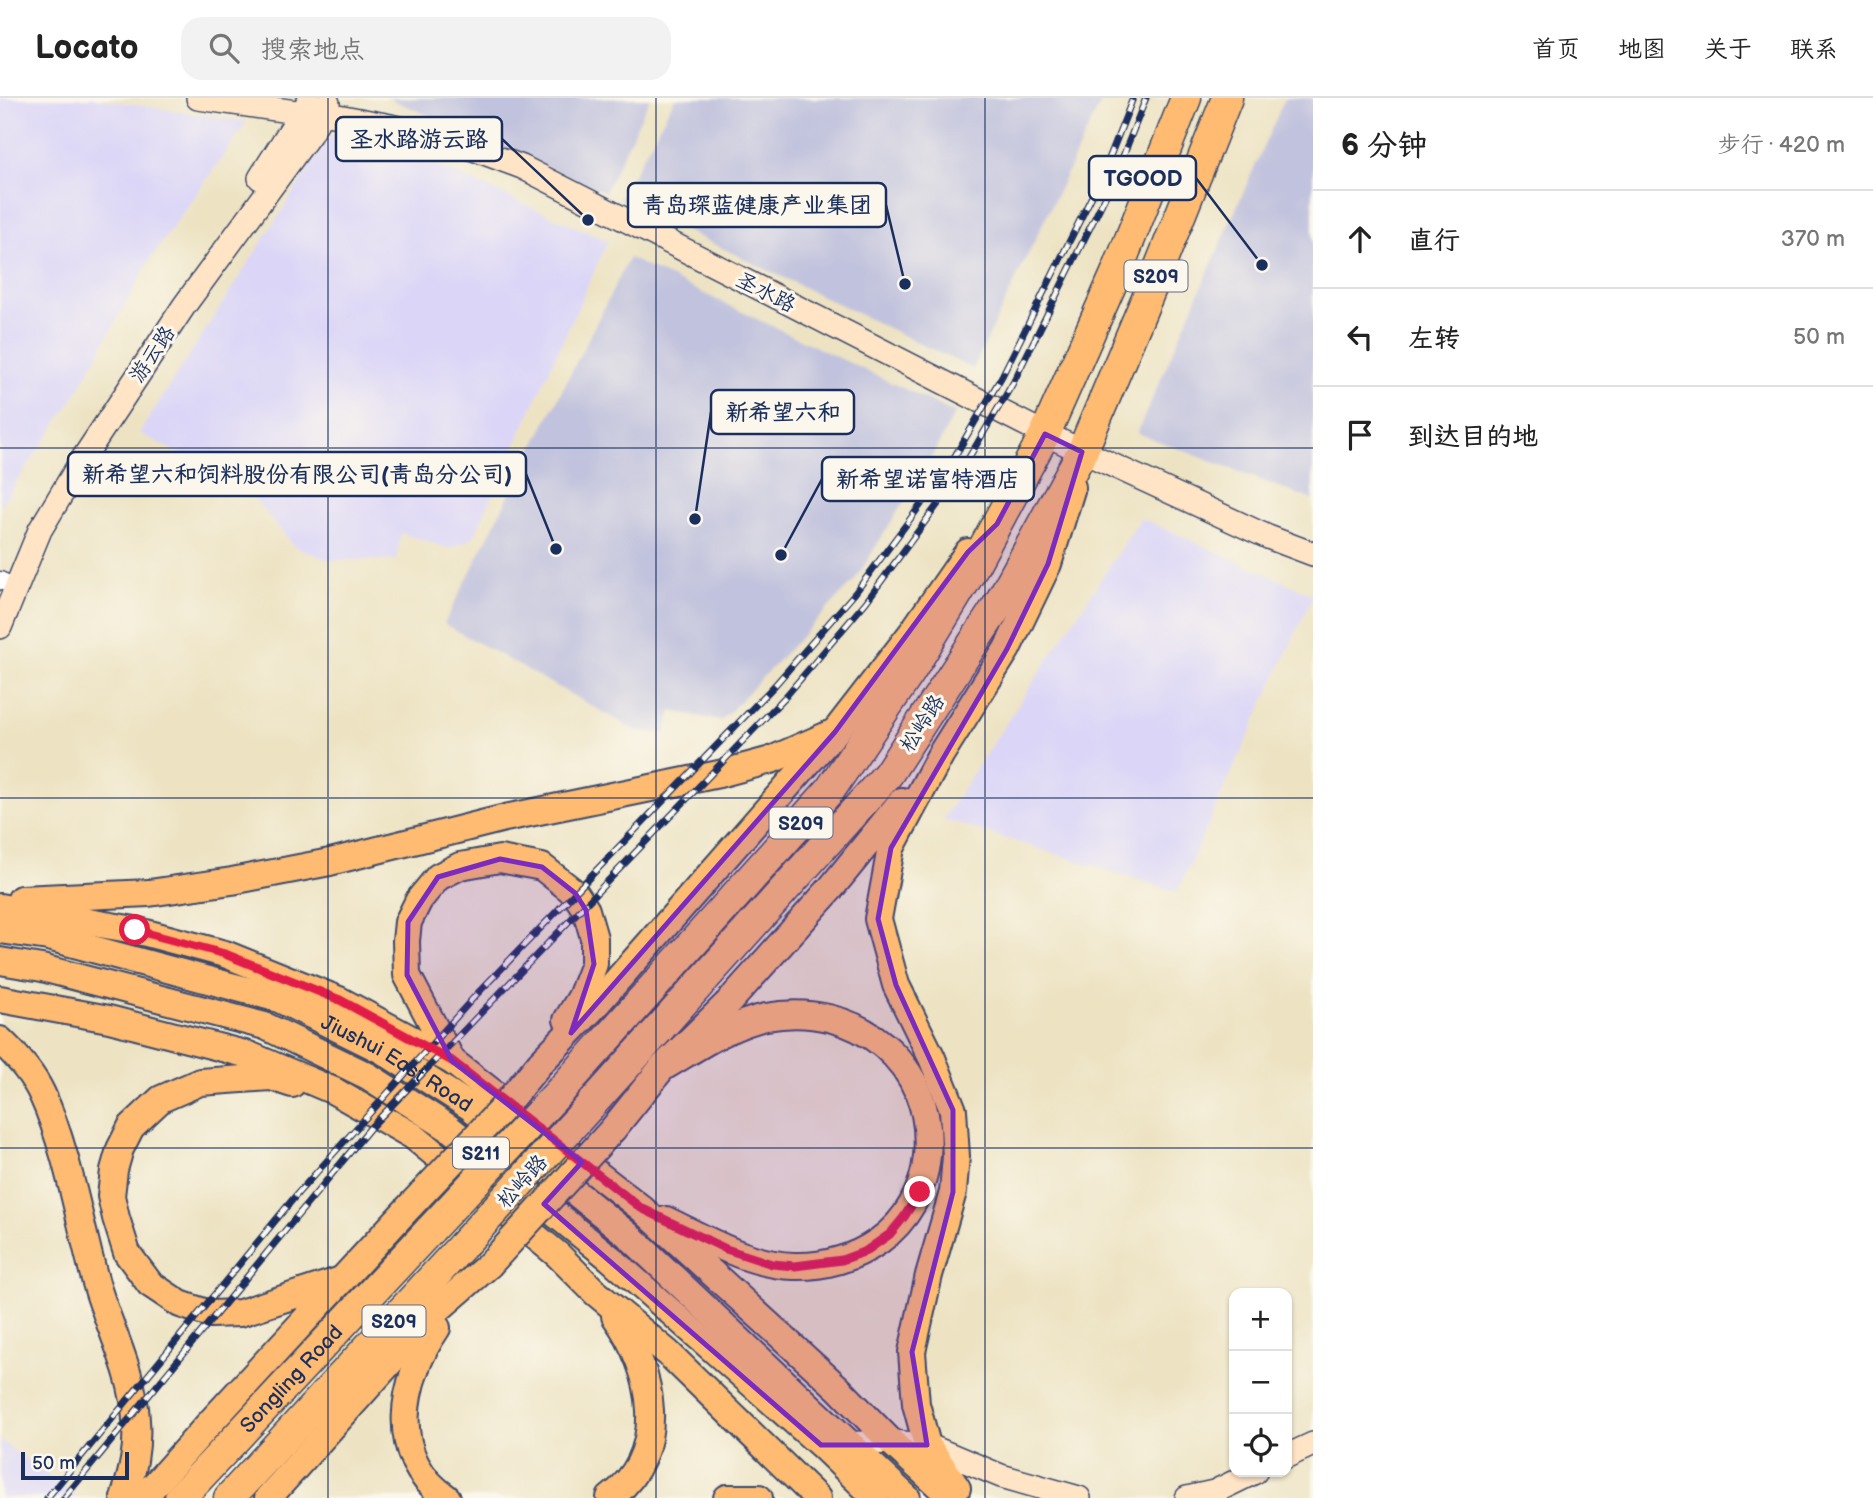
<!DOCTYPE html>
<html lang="zh">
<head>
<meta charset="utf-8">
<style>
  :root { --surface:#fff; --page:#f2f2f2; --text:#222; --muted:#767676; --line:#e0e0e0 }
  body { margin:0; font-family:"Balsamiq Sans","LXGW WenKai TC",sans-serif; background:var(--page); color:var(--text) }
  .controls { position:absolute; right:21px; bottom:21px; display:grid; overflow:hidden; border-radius:14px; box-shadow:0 2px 5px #0004 }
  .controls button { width:63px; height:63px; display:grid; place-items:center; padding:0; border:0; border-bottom:2px solid var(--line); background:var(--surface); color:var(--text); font:35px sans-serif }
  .scale { position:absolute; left:21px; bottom:18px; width:108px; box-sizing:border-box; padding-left:7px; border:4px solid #1b2f5e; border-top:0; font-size:19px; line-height:24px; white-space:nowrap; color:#1b2f5e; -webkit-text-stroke:5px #fbf7ec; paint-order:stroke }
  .stop { position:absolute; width:21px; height:21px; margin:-16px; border:5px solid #e11d48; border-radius:50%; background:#fff }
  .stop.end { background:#e11d48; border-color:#fff; box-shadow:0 2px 7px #0008 }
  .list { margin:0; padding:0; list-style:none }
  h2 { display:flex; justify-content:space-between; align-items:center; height:91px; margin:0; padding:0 28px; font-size:30px }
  h2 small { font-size:23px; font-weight:400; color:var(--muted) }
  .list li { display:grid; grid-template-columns:46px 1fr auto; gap:21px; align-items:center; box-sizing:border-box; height:98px; padding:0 28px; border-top:2px solid var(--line) }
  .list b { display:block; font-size:26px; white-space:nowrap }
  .list em { font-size:23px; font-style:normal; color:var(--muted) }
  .icon { flex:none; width:38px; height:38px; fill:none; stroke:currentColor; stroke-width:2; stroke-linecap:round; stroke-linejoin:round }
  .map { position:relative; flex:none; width:1313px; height:1400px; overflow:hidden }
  header { display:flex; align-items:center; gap:42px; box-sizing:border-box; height:98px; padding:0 35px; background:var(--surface); border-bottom:2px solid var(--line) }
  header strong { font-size:33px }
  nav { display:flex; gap:38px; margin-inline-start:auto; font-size:24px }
  .search { width:490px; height:63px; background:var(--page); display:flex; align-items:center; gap:18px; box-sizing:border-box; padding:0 24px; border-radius:21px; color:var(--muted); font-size:26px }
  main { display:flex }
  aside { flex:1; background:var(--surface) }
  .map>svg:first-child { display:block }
  .built { fill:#dbd6f7 }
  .industrial { fill:#c1c2dd }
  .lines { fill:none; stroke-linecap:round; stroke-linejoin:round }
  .street-casing { stroke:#3a4a6d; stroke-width:19 }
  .secondary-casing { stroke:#3a4a6d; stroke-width:26 }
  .primary-casing { stroke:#3a4a6d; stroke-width:30 }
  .highway-casing { stroke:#3a4a6d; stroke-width:33 }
  .street { stroke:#fff; stroke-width:16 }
  .secondary { stroke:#ffe4c6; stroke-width:23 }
  .primary { stroke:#ffbb71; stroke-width:26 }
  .highway { stroke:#ffbb71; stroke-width:30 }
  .rail-casing { stroke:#1b2f5e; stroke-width:7 }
  .rail { stroke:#fbf7ec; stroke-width:4.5; stroke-dasharray:13; stroke-linecap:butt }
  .primary-bridge-casing { stroke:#3a4a6d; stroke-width:30; stroke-linecap:butt }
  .highway-bridge-casing { stroke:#3a4a6d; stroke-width:33; stroke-linecap:butt }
  .primary-bridge { stroke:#ffbb71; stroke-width:26 }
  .highway-bridge { stroke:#ffbb71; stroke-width:30 }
  .route { stroke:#e11d48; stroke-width:9 }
  .marked { fill:#7b2cbf; fill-opacity:0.2; stroke:#7b2cbf; stroke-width:5; stroke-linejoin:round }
  .grid { fill:none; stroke:#1b2f5e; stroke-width:2; stroke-opacity:0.55 }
  .labels { text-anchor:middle; stroke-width:6; stroke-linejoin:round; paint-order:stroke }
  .shield { fill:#fbf7ec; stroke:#5e6b89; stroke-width:2 }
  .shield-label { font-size:19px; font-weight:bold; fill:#1b2f5e }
  .street-label { font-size:21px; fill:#1b2f5e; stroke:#fbf7ec }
  .leader { fill:none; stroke:#1b2f5e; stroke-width:2.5 }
  .callout-dot { fill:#1b2f5e; stroke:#fbf7ec; stroke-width:2.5 }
  .callout { fill:#fbf7ec; stroke:#1b2f5e; stroke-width:2.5 }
  .callout-label { font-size:23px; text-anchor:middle; font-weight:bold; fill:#1b2f5e }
</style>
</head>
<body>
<header>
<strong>Locato</strong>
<div class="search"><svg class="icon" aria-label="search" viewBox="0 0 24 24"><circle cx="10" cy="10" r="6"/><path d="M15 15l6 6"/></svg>搜索地点</div>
<nav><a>首页</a><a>地图</a><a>关于</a><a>联系</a></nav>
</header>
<main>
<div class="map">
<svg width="1313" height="1400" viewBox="0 0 1313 1400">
  <rect width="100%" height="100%" fill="#fbf7ec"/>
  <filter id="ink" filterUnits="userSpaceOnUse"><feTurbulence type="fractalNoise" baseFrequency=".0143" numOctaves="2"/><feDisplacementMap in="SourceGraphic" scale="14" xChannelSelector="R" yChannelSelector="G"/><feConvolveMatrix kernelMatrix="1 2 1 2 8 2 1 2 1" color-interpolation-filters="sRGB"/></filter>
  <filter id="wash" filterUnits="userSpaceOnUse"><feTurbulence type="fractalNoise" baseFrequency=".00686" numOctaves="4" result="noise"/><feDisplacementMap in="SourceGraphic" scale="28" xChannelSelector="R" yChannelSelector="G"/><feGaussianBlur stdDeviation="1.57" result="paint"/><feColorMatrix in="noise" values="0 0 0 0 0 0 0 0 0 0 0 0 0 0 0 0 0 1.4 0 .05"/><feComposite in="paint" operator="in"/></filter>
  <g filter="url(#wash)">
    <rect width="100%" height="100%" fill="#ede3c3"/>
    <path class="built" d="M0,0H94L247,24L151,160L72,303L0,408Z
      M331,36L355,46L436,67L608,143L473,440L451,451L401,435L396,462H329L295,449L246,391L139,335Z
      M1141,420L1313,497L1177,794L943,721Z
      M0,1342L77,1400H0Z"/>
    <path class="industrial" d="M388,0H650L605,94Z
      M675,0H1103L973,271L620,101Z
      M1285,0H1313V402L1137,335Z
      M629,160L955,315L931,360L855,482L721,623L672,613L665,635L637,633L444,526Z"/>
  </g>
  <g filter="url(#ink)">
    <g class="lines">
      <defs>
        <path id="street" d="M0,482L16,490"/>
        <path id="secondary" d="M198,0L303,15H322L391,28L452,43L522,69L1045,336L1268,439L1313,456
          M260,80L309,3
          M0,529L40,432L82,362L184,208L310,36L328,5
          M837,1346L891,1344L927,1347L1001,1378L1079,1400
          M1287,1358L1313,1346
          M1187,1400L1214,1394L1255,1374"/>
        <g id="primary">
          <path d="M21,801L149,795L232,783L330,764L505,720L719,676L771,662L835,634"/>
          <path d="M0,809L135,832L225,856L339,902L452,963L641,1110L838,1290L891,1344L952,1400"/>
          <path id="s1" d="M0,832L48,839L279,901L382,952L469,1008L628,1137L907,1400"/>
          <path d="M0,863L42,870L265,928L368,978L449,1030L610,1160L821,1347L876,1400"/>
          <path d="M0,901L109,921L249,957L334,993L413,1038L558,1157L596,1195L668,1255L817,1400"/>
          <path d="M0,942C17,958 32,975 42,996C68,1053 79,1124 96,1185C109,1230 134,1275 136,1322C138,1351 133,1373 124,1400"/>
          <path d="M452,963L407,877L406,843L408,824L419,802L438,779L460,768L500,761L542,769L575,795L586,812L594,840V866L581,899L567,922"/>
          <path d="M540,965L592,911L835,634L911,536L968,454"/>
          <path d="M662,970C695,951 728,927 766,919C856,902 936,965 927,1058C924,1092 907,1123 879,1143C855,1160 824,1169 794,1168C749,1167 706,1141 666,1122"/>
          <path d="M292,986L271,979L200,984L161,1001L131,1029L120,1051L114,1072L111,1098L116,1120L127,1155L150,1186L180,1206L210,1216L240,1215L341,1182"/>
          <path d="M613,1031L662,970L728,905L831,790L902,703"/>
          <path d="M437,1230C401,1282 386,1359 447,1400"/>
          <path d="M957,1390L927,1347L916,1306L912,1254L929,1177L953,1094L956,1058L953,1012L932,960L896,887L878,821L891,750L941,656L1007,551L1048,466L1072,389"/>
          <path d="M143,1400L207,1328L411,1107"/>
          <path d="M268,1400L436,1213L489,1167"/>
          <path d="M610,1400C671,1354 654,1273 615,1218"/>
          <path d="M727,1400H759"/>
        </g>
        <g id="highway">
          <path d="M562,991L830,692L910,574L970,475L1045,336L1118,171L1186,0"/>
          <path d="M590,1008L888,676L1000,504L1082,354L1154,183L1227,0"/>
          <path id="s2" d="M180,1400L431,1131"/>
          <path d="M229,1400L462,1148"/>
        </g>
      </defs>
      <use href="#street" class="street-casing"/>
      <use href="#secondary" class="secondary-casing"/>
      <use href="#primary" class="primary-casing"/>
      <use href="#highway" class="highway-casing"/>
      <use href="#street" class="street"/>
      <use href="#secondary" class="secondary"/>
      <use href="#primary" class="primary"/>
      <use href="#highway" class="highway"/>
      <defs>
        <path id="rail" d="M47,1400L298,1095L476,897L775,587L855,495L946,373L1002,278L1103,76L1133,0
          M64,1400L370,1030L786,598L866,504L955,383L1013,285L1114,81L1146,0"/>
      </defs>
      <use href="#rail" class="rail-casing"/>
      <use href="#rail" class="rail"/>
      <defs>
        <path id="primary-bridge" d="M411,1107L500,1013L540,965
          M489,1167L613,1031"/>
        <path id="highway-bridge" d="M431,1131L562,991
          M462,1148L590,1008"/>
      </defs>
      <use href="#primary-bridge" class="primary-bridge-casing"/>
      <use href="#highway-bridge" class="highway-bridge-casing"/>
      <use href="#primary-bridge" class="primary-bridge"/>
      <use href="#highway-bridge" class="highway-bridge"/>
    </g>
  </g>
  <g class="lines" filter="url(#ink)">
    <path class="route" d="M135,832L225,856L340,902L452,963L641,1110L726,1151L772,1166L795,1168L842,1162L866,1153L890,1136L904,1119L920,1094"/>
  </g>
  <path class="marked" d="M1045,336L1082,354L1048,466L1007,551L891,750L878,821L896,887L953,1012V1094L912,1254L927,1347H821L544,1106L582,1064L452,963L407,877L408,824L438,779L500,761L542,769L575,795L586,812L594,866L571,935L835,634L968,454L997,426Z"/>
  <path class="grid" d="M328,0V1400M656,0V1400M985,0V1400M0,350H1313M0,700H1313M0,1050H1313"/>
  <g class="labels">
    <g class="shield">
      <rect x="1124.5" y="162.5" width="63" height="31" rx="5"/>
      <rect x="769.5" y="709.5" width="63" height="31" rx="5"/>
      <rect x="453" y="1039.5" width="56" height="31" rx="5"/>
      <rect x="362.5" y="1207.5" width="63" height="31" rx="5"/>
    </g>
    <g class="shield-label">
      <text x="1156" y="185">S209</text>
      <text x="801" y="732">S209</text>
      <text x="481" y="1062">S211</text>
      <text x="394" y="1230">S209</text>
    </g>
    <g class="street-label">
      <text transform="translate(766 194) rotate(27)" y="7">圣水路</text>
      <text transform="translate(152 256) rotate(-56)" y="7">游云路</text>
      <text transform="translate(922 625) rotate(-57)" y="7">松岭路</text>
      <text dy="7" stroke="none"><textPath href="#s1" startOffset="422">Jiushui East Road</textPath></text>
      <text transform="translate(522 1083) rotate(-48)" y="7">松岭路</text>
      <text dy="7" stroke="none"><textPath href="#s2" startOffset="163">Songling Road</textPath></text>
    </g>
  </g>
  <path class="leader" d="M588 122L502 41M1262 167L1196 80M905 186L886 107M695 421L711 314M556 451L526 376M781 457L822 381"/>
  <g class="callout-dot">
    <circle cx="588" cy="122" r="7"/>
    <circle cx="1262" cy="167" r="7"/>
    <circle cx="905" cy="186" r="7"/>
    <circle cx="695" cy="421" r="7"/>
    <circle cx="556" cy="451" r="7"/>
    <circle cx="781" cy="457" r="7"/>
  </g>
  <g class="callout">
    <rect x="336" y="19" width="166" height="44" rx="7"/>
    <rect x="1089" y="58" width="107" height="44" rx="7"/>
    <rect x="628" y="85" width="258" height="44" rx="7"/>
    <rect x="711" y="292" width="143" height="44" rx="7"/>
    <rect x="68" y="354" width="458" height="44" rx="7"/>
    <rect x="822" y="359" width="212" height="44" rx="7"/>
  </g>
  <g class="callout-label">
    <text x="419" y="49">圣水路游云路</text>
    <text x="1143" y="88">TGOOD</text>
    <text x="757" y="115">青岛琛蓝健康产业集团</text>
    <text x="783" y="322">新希望六和</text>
    <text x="297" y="384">新希望六和饲料股份有限公司(青岛分公司)</text>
    <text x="928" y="389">新希望诺富特酒店</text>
  </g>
</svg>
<div class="controls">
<button>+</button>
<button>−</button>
<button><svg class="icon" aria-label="locate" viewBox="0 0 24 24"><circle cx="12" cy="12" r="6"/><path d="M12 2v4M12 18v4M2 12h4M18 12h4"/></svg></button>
</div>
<div class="scale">50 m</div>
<div class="stop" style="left:135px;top:832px"></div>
<div class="stop end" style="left:920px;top:1094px"></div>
</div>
<aside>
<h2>6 分钟<small>步行 · 420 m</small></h2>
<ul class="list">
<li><svg class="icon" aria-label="ahead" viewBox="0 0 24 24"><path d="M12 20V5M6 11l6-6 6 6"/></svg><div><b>直行</b></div><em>370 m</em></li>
<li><svg class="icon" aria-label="left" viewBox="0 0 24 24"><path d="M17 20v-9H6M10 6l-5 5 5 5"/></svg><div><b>左转</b></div><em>50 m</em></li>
<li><svg class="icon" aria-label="arrive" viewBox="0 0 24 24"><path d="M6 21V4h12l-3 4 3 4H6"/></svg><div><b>到达目的地</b></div></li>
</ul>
</aside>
</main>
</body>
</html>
